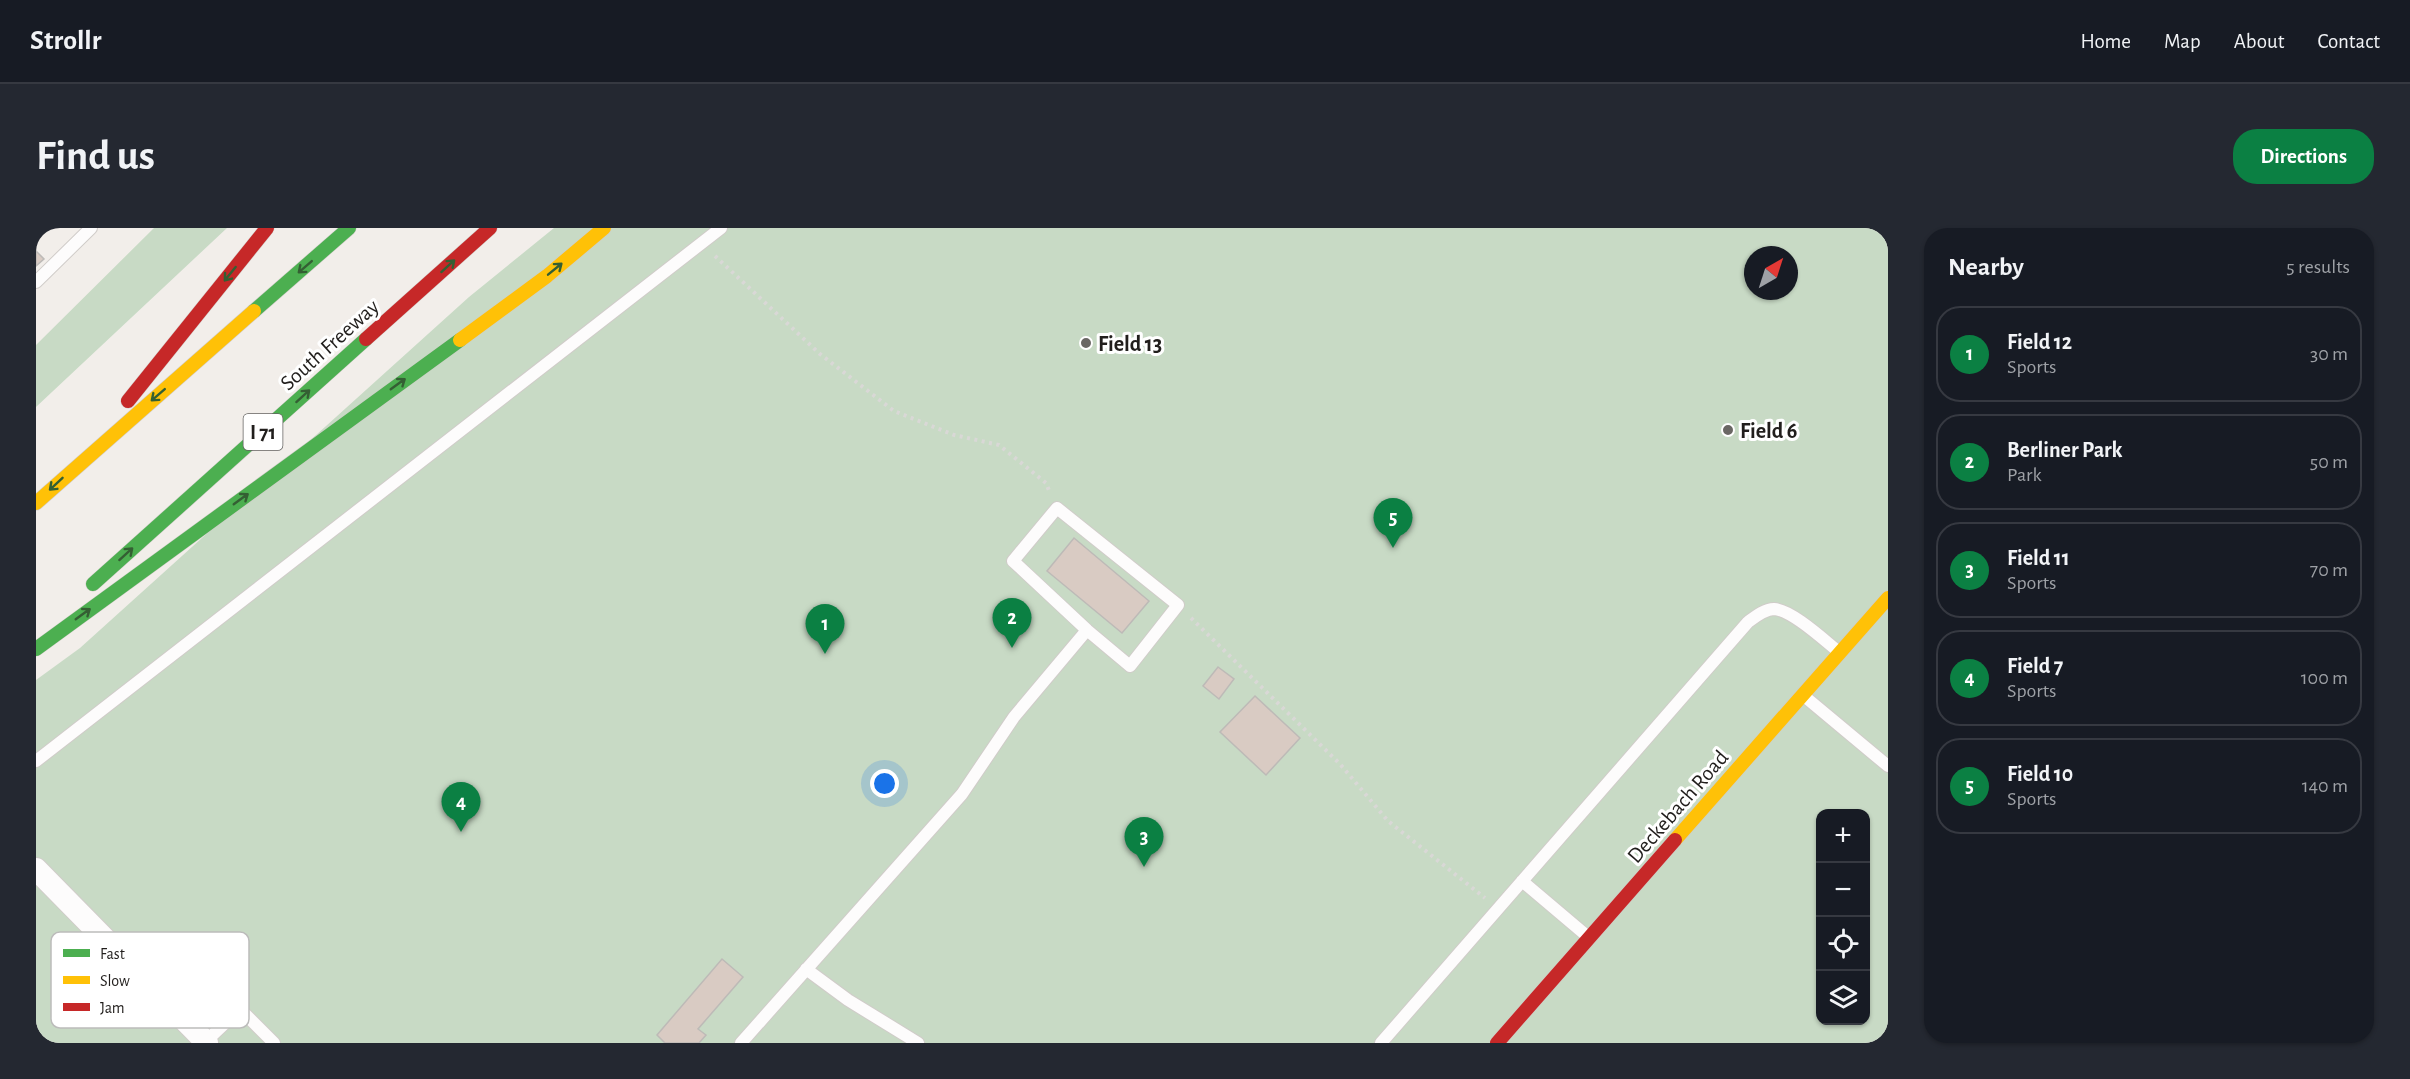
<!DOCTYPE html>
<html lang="en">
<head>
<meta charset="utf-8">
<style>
  :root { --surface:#171b24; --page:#242831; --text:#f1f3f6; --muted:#9ea1a6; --line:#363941; --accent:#0b8043 }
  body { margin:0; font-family:"Alegreya Sans",sans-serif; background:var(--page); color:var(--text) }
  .controls { position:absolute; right:18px; bottom:18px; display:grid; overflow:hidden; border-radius:12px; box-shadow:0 2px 4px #0004 }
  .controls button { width:54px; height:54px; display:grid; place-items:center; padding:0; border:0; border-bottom:2px solid var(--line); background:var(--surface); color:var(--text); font:30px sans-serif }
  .compass { position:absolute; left:1708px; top:18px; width:54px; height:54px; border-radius:50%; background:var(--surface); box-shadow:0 2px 4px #0004; rotate:39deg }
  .you { position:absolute; left:849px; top:556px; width:21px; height:21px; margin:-15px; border:4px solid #fff; border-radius:50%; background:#1a73e8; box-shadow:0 0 0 9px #1a73e833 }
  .badge { display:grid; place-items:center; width:39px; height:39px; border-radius:50%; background:var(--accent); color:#fff; font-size:20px; font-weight:700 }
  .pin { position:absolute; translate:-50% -50px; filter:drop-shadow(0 2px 3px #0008) }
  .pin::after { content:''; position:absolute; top:32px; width:21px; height:18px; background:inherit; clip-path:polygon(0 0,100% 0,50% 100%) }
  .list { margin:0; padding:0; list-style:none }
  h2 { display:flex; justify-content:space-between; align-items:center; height:78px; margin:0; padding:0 24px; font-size:26px }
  h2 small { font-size:20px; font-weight:400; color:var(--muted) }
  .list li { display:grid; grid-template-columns:39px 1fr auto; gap:18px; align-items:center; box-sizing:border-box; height:96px; margin:0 12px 12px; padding:0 12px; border:2px solid var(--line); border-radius:24px }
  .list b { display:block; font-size:22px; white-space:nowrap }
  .list p { margin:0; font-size:20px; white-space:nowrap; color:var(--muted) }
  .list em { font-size:20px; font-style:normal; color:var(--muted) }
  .icon { flex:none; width:33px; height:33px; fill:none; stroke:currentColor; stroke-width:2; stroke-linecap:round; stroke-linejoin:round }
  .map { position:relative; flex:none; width:1852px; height:815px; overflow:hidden; border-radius:24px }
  header { display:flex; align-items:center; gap:36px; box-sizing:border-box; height:84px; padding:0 30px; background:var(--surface); border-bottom:2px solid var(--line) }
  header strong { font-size:28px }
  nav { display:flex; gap:33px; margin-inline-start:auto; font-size:21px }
  .intro { display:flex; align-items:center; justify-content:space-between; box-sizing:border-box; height:144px; padding:0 36px }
  h1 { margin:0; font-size:42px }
  .button { padding:15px 27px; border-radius:24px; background:var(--accent); color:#fff; font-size:21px; font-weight:700 }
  main { display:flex; gap:36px; padding:0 36px }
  aside { flex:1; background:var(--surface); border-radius:24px; box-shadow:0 2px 4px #0004 }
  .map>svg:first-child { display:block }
  .green { fill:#c8dac5; fill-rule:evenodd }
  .building { fill:#d9cbc3; stroke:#bdbab7; stroke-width:1.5 }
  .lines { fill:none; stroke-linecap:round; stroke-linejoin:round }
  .lane-casing { stroke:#d0ccc9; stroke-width:14 }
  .street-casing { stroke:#d0ccc9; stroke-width:24 }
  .fast-casing { stroke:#d0ccc9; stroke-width:15 }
  .slow-casing { stroke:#d0ccc9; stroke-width:15 }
  .jam-casing { stroke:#d0ccc9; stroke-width:15 }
  .path { stroke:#d9d8d6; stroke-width:4; stroke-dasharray:3 4.5; stroke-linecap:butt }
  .lane { stroke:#fdfcfc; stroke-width:12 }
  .street { stroke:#fdfcfc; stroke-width:22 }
  .fast { stroke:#4caf50; stroke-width:14 }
  .slow { stroke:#ffc107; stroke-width:14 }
  .jam { stroke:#c62828; stroke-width:14 }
  .oneway { stroke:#345f33 }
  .poi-dot { fill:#6a6764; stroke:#fff; stroke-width:2 }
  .labels { text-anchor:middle; stroke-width:6; stroke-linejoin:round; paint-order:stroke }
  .shield { fill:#fff; stroke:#646260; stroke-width:1.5 }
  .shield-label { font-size:21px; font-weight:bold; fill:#211e1c }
  .poi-label { font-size:22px; font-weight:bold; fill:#211e1c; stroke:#fff; text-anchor:start }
  .street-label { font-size:22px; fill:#211e1c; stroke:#fff }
  .key { fill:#fff; stroke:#bcbcbb; stroke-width:1.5 }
  .key-label { font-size:16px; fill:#211e1c }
</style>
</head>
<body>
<header>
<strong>Strollr</strong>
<nav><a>Home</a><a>Map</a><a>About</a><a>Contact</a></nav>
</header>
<div class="intro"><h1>Find us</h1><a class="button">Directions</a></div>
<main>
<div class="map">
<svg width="1852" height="815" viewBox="0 0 1852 815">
  <rect width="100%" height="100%" fill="#f2eeea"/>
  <path class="green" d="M118,0H191L0,179V117Z
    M518,0H1852V815H0V452L44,420L433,69ZM1717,27H1753V63H1717ZM1784,586H1830V792H1784Z"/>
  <path class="building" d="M0,23L8,31L0,38Z
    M1038,310L1113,373L1086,405L1011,343Z
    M1182,439L1198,451L1183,471L1167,458Z
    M1219,468L1264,510L1230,547L1184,504Z
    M686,731L707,749L662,801L670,807L663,815H629L621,807Z"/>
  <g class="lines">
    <defs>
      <path id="lane" d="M0,54L55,0
        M1021,280L1142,377L1094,438L1051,402L977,333Z
        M1768,468L1852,538
        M0,533L685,0
        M1486,653L1551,708
        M770,741L812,772L882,815
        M168,815L204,781L238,815
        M705,815L926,566L978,489L1051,402
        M1345,815L1712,394C1720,388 1729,381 1738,381C1756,382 1789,413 1803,424"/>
      <path id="street" d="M0,641L171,815"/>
      <path id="fast" d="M218,83L313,0
        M57,356L330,111
        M0,421L424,112"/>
      <path id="slow" d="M424,112L511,48L568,0
        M0,275L218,83
        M1639,612L1852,370"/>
      <path id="jam" d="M330,111L454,0
        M92,173L231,0
        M1461,815L1639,612"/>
    </defs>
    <use href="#lane" class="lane-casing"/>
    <use href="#street" class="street-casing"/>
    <use href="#fast" class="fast-casing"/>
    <use href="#slow" class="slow-casing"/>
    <use href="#jam" class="jam-casing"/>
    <path class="path" d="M679,28L784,126L858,183L918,207L963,217L1010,255L1014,265
      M1155,390L1304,536L1352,593L1449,670"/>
    <use href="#lane" class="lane"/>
    <use href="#street" class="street"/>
    <use href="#fast" class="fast"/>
    <use href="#slow" class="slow"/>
    <use href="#jam" class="jam"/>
  </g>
  <defs><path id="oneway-shaft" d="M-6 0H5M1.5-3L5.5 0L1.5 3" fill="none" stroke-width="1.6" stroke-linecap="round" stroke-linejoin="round" transform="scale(1.5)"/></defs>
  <g class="oneway">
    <use href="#oneway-shaft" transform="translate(412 38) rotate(-42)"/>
    <use href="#oneway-shaft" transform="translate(269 39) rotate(139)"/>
    <use href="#oneway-shaft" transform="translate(519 41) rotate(-39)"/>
    <use href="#oneway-shaft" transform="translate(194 46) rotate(129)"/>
    <use href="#oneway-shaft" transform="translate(362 156) rotate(-36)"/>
    <use href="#oneway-shaft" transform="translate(122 167) rotate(139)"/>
    <use href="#oneway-shaft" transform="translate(267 168) rotate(-42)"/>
    <use href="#oneway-shaft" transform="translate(20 256) rotate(137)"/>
    <use href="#oneway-shaft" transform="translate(205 271) rotate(-36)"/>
    <use href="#oneway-shaft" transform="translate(90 326) rotate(-42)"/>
    <use href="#oneway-shaft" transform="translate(47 386) rotate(-36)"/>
  </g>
  <g class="poi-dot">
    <circle cx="1050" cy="115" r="6"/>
    <circle cx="1692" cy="202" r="6"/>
  </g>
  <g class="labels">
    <rect class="shield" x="207.5" y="186" width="39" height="36" rx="4.5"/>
    <g class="shield-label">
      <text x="227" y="211">I 71</text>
    </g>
    <g class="poi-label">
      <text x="1062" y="123">Field 13</text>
      <text x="1704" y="210">Field 6</text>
    </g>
    <g class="street-label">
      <text transform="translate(293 116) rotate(-42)" y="8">South Freeway</text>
      <text transform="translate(1641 578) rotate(-49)" y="8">Deckebach Road</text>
    </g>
  </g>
  <rect x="15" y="704" width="198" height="96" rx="9" class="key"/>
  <rect x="27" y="721" width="27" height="8" fill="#4caf50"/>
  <rect x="27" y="748" width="27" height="8" fill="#ffc107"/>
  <rect x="27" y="775" width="27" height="8" fill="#c62828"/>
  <g class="key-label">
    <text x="64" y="731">Fast</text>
    <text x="64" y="758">Slow</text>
    <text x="64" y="785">Jam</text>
  </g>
</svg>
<div class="controls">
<button>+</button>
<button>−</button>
<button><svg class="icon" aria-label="locate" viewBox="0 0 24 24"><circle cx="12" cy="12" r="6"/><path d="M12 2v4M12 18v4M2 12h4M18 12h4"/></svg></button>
<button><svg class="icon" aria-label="layers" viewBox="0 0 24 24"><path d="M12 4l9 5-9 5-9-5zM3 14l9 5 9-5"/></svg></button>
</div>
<svg class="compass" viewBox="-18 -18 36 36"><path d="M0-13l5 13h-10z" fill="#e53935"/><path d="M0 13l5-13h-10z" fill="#9ea1a6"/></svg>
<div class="you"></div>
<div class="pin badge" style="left:789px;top:426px">1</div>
<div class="pin badge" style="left:976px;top:420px">2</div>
<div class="pin badge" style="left:1108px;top:639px">3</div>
<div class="pin badge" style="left:425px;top:604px">4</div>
<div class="pin badge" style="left:1357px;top:320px">5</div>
</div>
<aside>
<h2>Nearby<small>5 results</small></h2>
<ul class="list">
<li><span class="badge">1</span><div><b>Field 12</b><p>Sports</p></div><em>30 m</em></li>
<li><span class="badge">2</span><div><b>Berliner Park</b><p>Park</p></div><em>50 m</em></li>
<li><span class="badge">3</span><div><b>Field 11</b><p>Sports</p></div><em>70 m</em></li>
<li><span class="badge">4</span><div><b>Field 7</b><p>Sports</p></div><em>100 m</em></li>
<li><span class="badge">5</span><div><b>Field 10</b><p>Sports</p></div><em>140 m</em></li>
</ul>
</aside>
</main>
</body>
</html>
